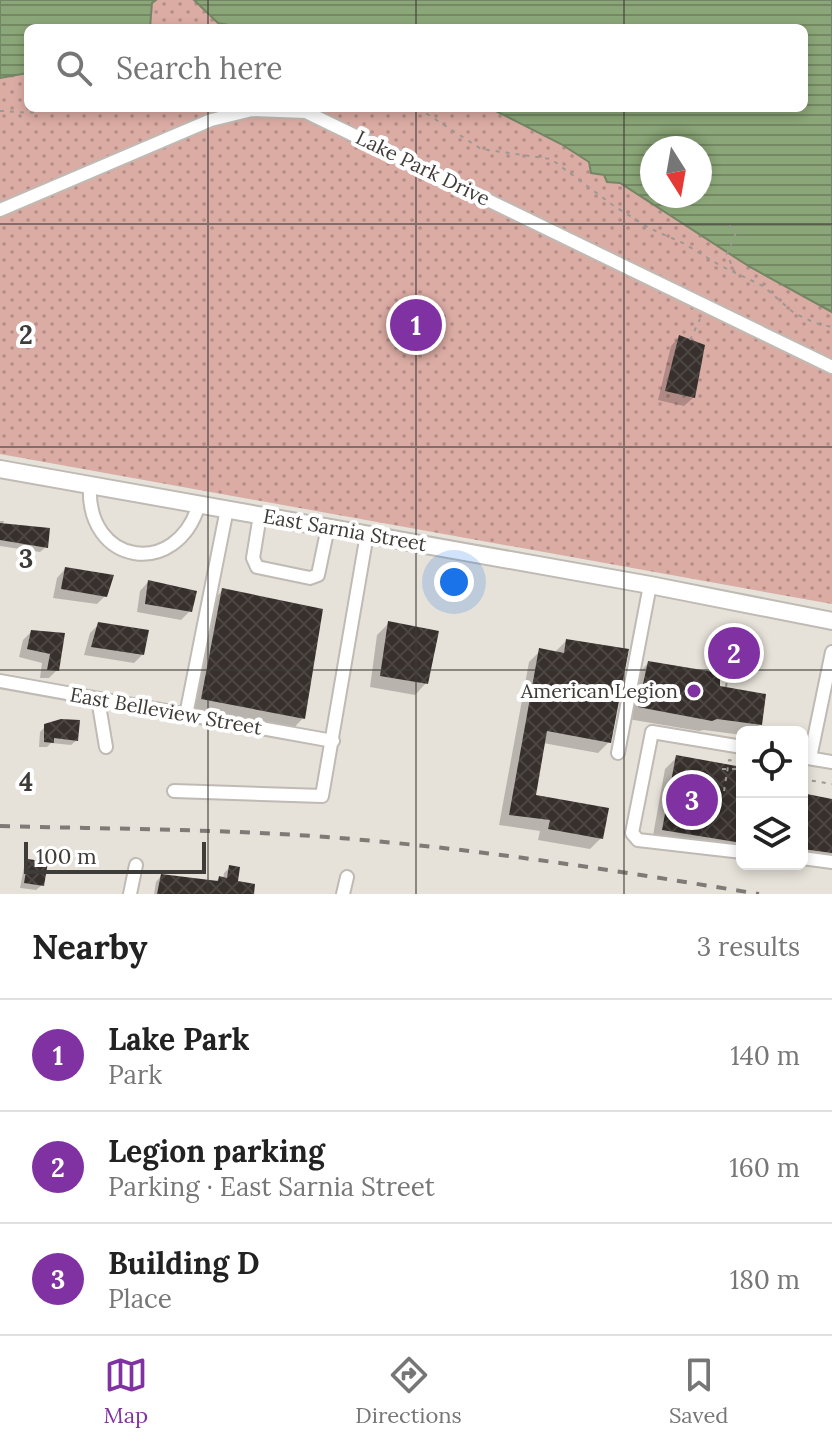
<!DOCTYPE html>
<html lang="en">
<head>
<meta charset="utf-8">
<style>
  :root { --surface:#fff; --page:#f2f2f2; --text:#222; --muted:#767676; --line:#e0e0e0; --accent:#8032a3 }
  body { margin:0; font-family:Lora,serif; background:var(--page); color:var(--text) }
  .controls { position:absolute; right:24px; bottom:24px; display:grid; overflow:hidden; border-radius:12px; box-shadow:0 4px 12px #0003 }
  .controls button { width:72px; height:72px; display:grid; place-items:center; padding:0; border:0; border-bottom:2px solid var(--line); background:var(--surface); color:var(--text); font:40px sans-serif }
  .compass { position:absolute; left:640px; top:136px; width:72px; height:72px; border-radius:50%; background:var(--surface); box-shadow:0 4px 12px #0003; rotate:169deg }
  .scale { position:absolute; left:24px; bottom:20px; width:182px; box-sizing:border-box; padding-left:8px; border:4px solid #3e3c39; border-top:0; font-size:22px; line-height:28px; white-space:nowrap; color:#3e3c39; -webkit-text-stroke:6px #fff; paint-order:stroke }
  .you { position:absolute; left:454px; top:582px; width:28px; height:28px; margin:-20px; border:6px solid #fff; border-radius:50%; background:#1a73e8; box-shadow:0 0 0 12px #1a73e833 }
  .badge { display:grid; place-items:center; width:52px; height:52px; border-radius:50%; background:var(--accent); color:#fff; font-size:26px; font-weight:700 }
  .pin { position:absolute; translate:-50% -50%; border:4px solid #fff; box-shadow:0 2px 8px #0006 }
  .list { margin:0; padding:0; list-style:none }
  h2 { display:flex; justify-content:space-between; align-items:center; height:104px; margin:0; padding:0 32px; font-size:34px }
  h2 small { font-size:26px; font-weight:400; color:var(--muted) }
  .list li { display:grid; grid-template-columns:52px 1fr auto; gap:24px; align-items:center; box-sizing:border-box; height:112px; padding:0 32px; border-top:2px solid var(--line) }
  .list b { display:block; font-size:30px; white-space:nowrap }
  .list p { margin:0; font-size:26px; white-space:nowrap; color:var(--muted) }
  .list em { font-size:26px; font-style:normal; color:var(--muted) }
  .icon { flex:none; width:44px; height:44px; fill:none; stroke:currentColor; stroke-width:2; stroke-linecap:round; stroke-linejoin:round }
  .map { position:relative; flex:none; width:832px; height:894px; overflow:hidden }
  .search { position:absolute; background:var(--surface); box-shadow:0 4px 12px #0003; left:24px; right:24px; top:24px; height:88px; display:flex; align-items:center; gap:20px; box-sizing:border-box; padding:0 28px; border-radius:12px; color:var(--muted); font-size:30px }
  .sheet { height:440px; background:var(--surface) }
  nav { display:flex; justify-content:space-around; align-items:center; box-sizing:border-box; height:112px; border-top:2px solid var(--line); background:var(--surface); font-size:22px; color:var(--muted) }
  nav a { display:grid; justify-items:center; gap:4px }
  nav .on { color:var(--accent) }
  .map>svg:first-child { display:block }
  .park { fill:url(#park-dots); fill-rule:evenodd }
  .water { fill:url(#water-rules); stroke:#748665; stroke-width:2; fill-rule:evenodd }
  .shadow { fill:#0003 }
  .building { fill:url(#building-cross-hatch) }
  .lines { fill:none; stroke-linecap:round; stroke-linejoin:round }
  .minor-casing { stroke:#bfbab3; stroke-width:16 }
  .major-casing { stroke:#bfbab3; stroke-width:20 }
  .path { stroke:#9c9993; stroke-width:2; stroke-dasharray:4 6; stroke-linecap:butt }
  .minor { stroke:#fff; stroke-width:12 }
  .major { stroke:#fff; stroke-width:16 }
  .rail { stroke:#7e7b76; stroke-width:4; stroke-dasharray:10 10; stroke-linecap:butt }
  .grid { fill:none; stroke:#3e3c39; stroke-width:2; stroke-opacity:0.55 }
  .poi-dot { fill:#8032a3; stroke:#fff; stroke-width:3 }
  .labels { text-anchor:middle; stroke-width:8; stroke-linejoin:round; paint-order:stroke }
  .street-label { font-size:20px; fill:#3e3c39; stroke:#fff }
  .poi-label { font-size:20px; fill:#3e3c39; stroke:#fff; text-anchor:end }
  .grid-label { font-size:26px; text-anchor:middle; font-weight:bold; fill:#3e3c39; stroke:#fff; stroke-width:8; stroke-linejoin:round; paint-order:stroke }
</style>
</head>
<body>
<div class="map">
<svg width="832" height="894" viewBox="0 0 832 894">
  <defs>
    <pattern id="park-dots" width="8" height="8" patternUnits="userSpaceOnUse" patternTransform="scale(2)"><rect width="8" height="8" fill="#dbaca4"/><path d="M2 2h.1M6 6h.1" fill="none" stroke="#b38d87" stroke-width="1.8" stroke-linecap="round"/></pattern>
    <pattern id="water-rules" width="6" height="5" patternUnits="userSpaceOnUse" patternTransform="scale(2)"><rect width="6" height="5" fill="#8ba678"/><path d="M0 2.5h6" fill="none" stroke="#738863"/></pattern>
    <pattern id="building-cross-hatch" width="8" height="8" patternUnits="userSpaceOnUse" patternTransform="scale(2)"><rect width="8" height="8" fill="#37302c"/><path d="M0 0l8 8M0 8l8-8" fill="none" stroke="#4c4643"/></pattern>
  </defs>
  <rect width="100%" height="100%" fill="#e6e2d9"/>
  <path class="park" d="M0,0H832V604L0,454ZM28,28H804V108H28ZM652,148H700V196H652Z"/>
  <path class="water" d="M0,0H156L152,3L150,28H28V73L0,78Z
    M194,0H832V312L750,267L620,183L607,182L604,175L591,173L589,162L561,144L490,108H804V28H245L218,23ZM652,148H700V196H652Z"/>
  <path class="shadow" d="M679,337L703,346L693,398L684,406L658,400L671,346Z
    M0,521H4L3,525L46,547L40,552L0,546Z
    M65,569L105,596L97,604L53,598L57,578Z
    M148,582L190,611L181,620L137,612L140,591Z
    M223,590L303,718L292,730L190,710L211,602Z
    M389,623L426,683L415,695L370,687L377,635Z
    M99,624L143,654L134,663L84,655L90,633Z
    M31,632L63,635L57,670L49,678H40L42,663L19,657L23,640Z
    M566,641L609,742L598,753L543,743L534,797L601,838L590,849L538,840L540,831L499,825L529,662L540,651L555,652Z
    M648,663L718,688L760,724L752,732H742V735L704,730L699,731L628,719L637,675Z
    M46,726L77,740L71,745L51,743L47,747H39L40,732Z
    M677,757L742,768V860L731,854L652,841L665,769Z
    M802,795L832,801V856L802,862Z
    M29,861L42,885L36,890L20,888L24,867Z
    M230,867L236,883L252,894H154L156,882L161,876L215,882L220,878L223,879L224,873Z"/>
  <path class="building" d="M679,335L705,345L695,398L665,391Z
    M0,523L50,528L48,548L0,540Z
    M65,567L114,575L107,597L61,589Z
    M148,580L197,591L192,612L145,604Z
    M222,588L323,609L305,719L201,699Z
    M388,621L439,631L428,684L380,676Z
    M98,622L149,630L144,655L91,647Z
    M31,630L65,633L59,671L47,670L50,654L27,649Z
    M566,639L629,649L611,743L547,731L536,795L609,808L603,839L548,829L550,820L509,815L539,648L564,653Z
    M648,661L720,673V686L766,694L762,725L717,719L712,721L638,707Z
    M61,719L80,720L78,741L54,738V743L44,742V724Z
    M676,755L742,767V843L662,830Z
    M802,793L832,799V853L803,849L805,837L802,836Z
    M28,859L48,862L44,886L24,883Z
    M229,865L240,867L238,881L255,884L254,894H157L161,874L218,881L219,876L227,878Z"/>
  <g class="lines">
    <defs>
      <path id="minor" d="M0,210L211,120L252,110L306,112L832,367
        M90,485C85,565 177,580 199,504
        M260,515L253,558L257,567L310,578L318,575L328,527
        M0,681L333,741
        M98,699L106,747
        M186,715L227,509
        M742,747L652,732L632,833L638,840L742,852
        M618,753L650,585
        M802,757L832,762
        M810,758L832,652
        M174,791L322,796L367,534
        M802,858L832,862
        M130,894L136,865
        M343,894L347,877"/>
      <path id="major" d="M0,469L650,585L832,621"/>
    </defs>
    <use href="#minor" class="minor-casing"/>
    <use href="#major" class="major-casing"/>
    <path class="path" d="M418,108L481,149L551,159L614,206L649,228L683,243L721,266L763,286L794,313L815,323L832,327
      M0,111C16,111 33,116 47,108
      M729,226L747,234
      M735,273L727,254L737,230
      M690,340L700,319
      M726,687L731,652
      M722,769H737
      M802,779L832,784
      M724,791L729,760L742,762"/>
    <use href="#minor" class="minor"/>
    <use href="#major" class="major"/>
    <path class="rail" d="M0,826C113,829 226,829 339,838C480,849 619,871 759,894"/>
  </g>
  <path class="grid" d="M208,0V28M416,0V28M624,0V28M208,108V894M416,108V894M624,108V894M0,224H832M0,447H832M0,670H832"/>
  <circle class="poi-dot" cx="694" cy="691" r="8"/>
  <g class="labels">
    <g class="street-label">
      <text transform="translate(423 168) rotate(26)" y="7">Lake Park Drive</text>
      <text transform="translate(345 530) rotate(10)" y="7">East Sarnia Street</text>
      <text transform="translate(166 711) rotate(10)" y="7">East Belleview Street</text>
    </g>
    <g class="poi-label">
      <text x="678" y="698">American Legion</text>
    </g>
  </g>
  <g class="grid-label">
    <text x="26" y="344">2</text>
    <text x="26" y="568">3</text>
    <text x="26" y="791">4</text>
  </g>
</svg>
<div class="controls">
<button><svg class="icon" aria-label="locate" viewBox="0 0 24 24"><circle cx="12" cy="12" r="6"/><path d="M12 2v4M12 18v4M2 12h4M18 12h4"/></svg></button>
<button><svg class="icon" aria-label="layers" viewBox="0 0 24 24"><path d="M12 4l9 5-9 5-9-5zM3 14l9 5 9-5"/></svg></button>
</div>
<svg class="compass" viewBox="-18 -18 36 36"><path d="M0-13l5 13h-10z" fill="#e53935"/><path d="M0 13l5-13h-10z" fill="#767676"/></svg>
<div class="scale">100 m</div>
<div class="you"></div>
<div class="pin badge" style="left:416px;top:325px">1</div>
<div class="pin badge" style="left:734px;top:653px">2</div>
<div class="pin badge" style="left:692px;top:800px">3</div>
<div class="search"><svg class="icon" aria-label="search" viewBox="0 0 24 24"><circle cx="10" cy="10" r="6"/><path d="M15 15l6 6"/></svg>Search here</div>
</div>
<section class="sheet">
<h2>Nearby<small>3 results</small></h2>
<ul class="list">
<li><span class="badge">1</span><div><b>Lake Park</b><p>Park</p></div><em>140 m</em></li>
<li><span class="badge">2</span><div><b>Legion parking</b><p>Parking · East Sarnia Street</p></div><em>160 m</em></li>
<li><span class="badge">3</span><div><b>Building D</b><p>Place</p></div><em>180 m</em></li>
</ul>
</section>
<nav>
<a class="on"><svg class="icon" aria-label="map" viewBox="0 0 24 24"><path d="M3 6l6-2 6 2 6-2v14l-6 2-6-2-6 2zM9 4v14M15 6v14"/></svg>Map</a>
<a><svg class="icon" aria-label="directions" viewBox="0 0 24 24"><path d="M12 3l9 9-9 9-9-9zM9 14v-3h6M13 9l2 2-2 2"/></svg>Directions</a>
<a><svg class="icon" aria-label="saved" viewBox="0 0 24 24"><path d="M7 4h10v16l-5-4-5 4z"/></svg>Saved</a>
</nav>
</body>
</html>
